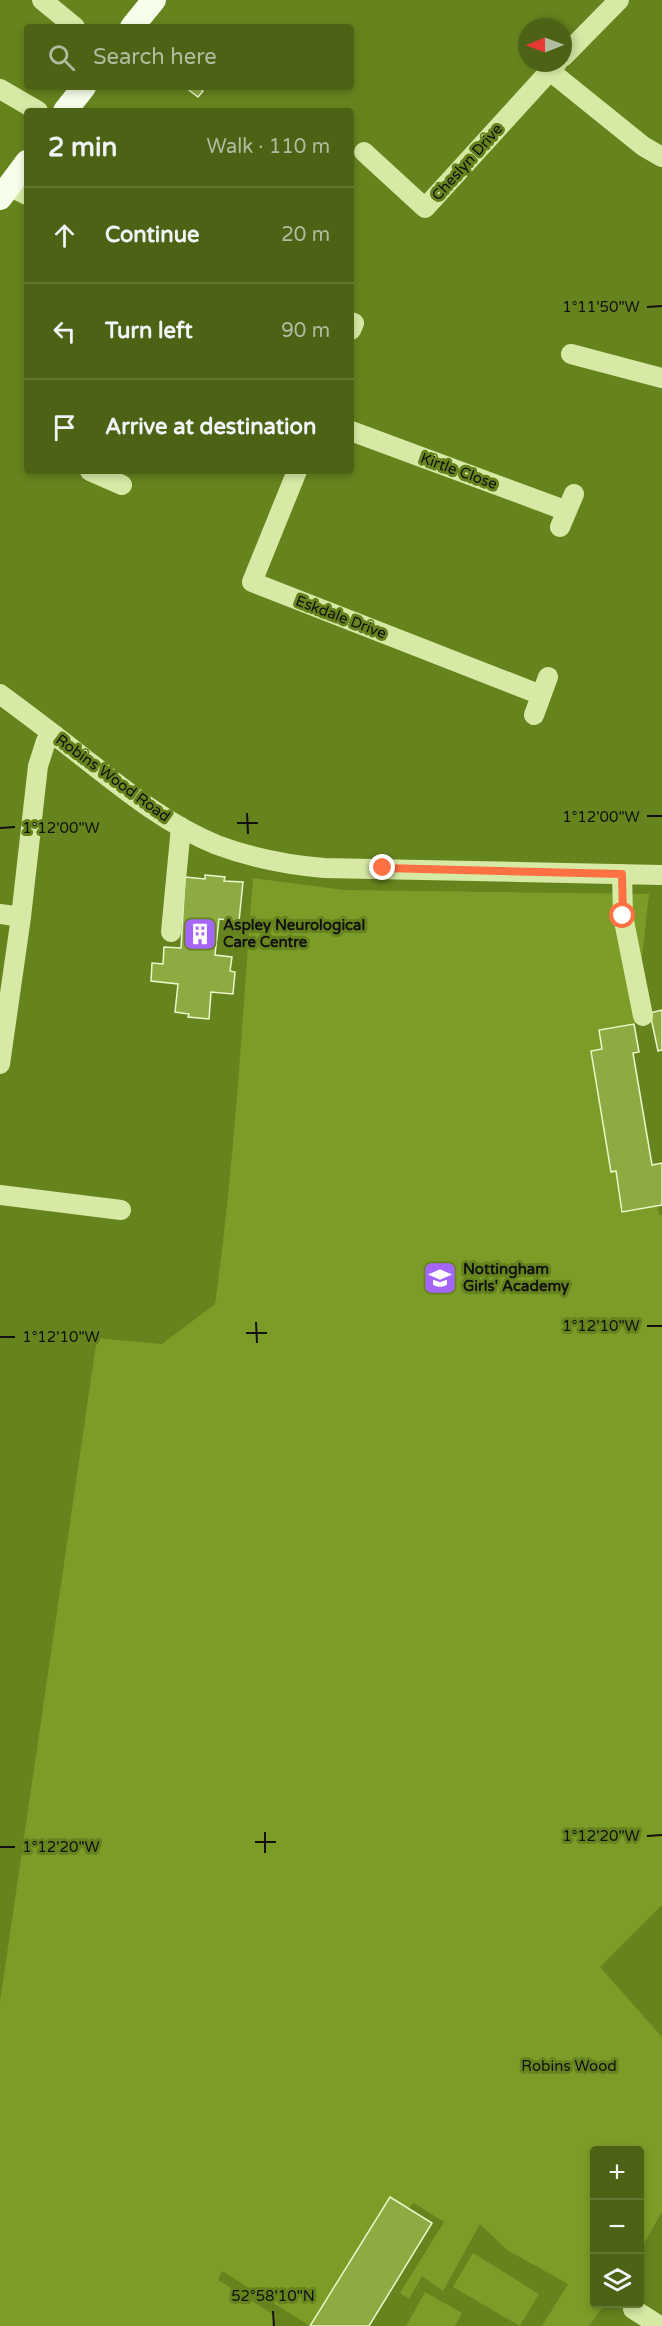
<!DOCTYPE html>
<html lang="en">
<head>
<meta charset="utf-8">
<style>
  :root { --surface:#4c6316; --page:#53691f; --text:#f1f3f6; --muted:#b2bca1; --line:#637735 }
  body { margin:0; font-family:"Varela Round",sans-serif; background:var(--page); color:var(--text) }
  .controls { position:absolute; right:18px; bottom:18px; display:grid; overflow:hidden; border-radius:6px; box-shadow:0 3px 9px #0003 }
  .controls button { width:54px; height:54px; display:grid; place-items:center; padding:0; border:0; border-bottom:2px solid var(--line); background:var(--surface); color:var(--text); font:30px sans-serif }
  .compass { position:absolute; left:518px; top:18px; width:54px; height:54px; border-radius:50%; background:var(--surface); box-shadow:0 3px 9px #0003; rotate:269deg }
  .stop { position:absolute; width:18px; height:18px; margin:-14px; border:4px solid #ff7043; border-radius:50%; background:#fff }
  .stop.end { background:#ff7043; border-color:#fff; box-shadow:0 2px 6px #0008 }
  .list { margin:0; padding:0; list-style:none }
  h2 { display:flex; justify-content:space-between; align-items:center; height:78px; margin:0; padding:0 24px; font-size:26px }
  h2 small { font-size:20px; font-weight:400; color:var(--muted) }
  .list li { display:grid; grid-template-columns:39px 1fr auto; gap:18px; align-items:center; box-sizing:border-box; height:96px; padding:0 24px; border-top:2px solid var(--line) }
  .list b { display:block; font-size:22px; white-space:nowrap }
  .list em { font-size:20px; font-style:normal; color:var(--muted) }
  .icon { flex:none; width:33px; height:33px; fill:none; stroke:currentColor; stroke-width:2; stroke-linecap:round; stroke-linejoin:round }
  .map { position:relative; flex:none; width:662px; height:2326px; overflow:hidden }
  .search { position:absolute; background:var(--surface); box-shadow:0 3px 9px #0003; left:24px; top:24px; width:330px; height:66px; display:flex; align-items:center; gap:15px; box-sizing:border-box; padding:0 21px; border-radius:6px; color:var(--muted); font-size:22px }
  .panel { position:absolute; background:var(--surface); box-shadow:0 3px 9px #0003; left:24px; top:108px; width:330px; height:366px; border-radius:6px }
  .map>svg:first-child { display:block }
  .green { fill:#7c9c28 }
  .building { fill:#8eab43; stroke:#ebf7ca; stroke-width:1.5 }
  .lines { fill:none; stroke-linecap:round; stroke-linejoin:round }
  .minor { stroke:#d7eaa5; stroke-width:20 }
  .major { stroke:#f7fee9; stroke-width:24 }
  .route { stroke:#ff7043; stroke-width:8 }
  .ticks { fill:none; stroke:#111; stroke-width:2 }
  .labels { text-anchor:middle; stroke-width:6; stroke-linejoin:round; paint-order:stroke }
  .street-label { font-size:15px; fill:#111; stroke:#66841e }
  .poi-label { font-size:15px; font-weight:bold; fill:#111; stroke:#66841e; text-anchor:start }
  .park-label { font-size:15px; fill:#111; stroke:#66841e }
  .ticks-label { font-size:15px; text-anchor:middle; fill:#111; stroke:#66841e; stroke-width:6; stroke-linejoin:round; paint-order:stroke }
</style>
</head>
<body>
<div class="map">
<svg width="662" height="2326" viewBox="0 0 662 2326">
  <rect width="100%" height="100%" fill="#66841e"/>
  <path class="green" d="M253,878L344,890L649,894L632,1046V1068L659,1215H662V1905L600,1967L662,2037V2212L640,2250V2150H594V2304H605L589,2326H542L568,2284L507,2250L480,2224L443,2291L422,2276L409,2299L400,2293L444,2222L414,2203L408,2208L390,2197L310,2326L222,2271L218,2280L276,2316L272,2326H0V2002L97,1338L162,1344L215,1304C235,1163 242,1020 253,878Z
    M473,2253L539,2294L520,2326L453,2287Z
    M425,2292L462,2313L455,2326H406Z"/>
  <path class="building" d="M185,87H198L203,91L198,97Z
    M205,875L225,877L224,881L243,882L239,921L219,919L215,955L232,957L230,971L235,972L233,994L211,992L209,1019L188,1017L189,1014L175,1012L178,984L151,981L152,963L163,964L164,947L181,948L185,877L205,879Z
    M662,1010V1050L658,1051L650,1013Z
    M634,1024L639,1052L633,1053L652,1165L662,1163V1205L622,1212L616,1171L611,1172L591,1051L602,1049L599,1030Z
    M390,2197L432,2223L369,2326H310Z"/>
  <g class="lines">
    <path class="minor" d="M42,0L75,27
      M563,57L619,0
      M550,71L643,146L662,157
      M0,89L38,111
      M364,152L425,208L557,63
      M9,186L27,195
      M351,322L354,323L351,330
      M571,354L662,378
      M351,431L567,511
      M90,471L122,485
      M297,471L252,582L541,695
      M560,527L574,494
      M0,694C27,714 54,734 80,755C122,788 167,825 217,845C252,858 288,865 324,868L662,875
      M534,715L548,677
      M622,874L623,916L643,1016
      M0,914L21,917
      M171,932L181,827
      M0,1064L21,917L38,766L46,741L55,735
      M0,1195L121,1210
      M633,2309L660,2326"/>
    <path class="major" d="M132,27L154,0
      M65,111L84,87
      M0,198L27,162"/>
  </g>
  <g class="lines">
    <path class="route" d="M383,868L622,874L623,916"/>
  </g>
  <path class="ticks" d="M647,307L662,306M247,813L248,834M647,816H662M237,823H258M0,828L15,827M256,1322L257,1343M647,1326H662M246,1333H267M0,1337H15M265,1832V1853M647,1836L662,1835M255,1842H276M0,1847H15M273,2311L274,2326"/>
  <defs>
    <symbol id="building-square" viewBox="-11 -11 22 22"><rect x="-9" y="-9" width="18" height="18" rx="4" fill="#a565f9" stroke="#66841e"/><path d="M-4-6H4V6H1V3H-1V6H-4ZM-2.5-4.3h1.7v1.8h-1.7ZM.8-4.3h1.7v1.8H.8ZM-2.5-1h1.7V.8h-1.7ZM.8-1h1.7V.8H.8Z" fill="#fff"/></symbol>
    <symbol id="school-square" viewBox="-11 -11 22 22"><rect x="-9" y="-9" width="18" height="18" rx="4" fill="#a565f9" stroke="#66841e"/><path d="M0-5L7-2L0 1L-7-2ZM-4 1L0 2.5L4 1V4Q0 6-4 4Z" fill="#fff"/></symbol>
  </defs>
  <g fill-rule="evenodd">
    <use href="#building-square" x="181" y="915" width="38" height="38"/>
    <use href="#school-square" x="421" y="1259" width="38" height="38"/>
  </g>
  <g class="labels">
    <g class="street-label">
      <text transform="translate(467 162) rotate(-48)" y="5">Cheslyn Drive</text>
      <text transform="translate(459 471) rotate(20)" y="5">Kirtle Close</text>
      <text transform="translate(341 617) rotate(21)" y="5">Eskdale Drive</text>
      <text transform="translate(113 778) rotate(36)" y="5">Robins Wood Road</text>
    </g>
    <g class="poi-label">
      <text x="223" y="930">Aspley Neurological<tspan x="223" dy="17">Care Centre</tspan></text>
      <text x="463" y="1274">Nottingham<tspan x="463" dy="17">Girls' Academy</tspan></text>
    </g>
    <g class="park-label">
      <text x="569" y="2071">Robins Wood</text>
    </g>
  </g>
  <g class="ticks-label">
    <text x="601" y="312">1°11'50"W</text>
    <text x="601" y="822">1°12'00"W</text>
    <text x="61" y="833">1°12'00"W</text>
    <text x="601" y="1331">1°12'10"W</text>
    <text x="61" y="1342">1°12'10"W</text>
    <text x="601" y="1841">1°12'20"W</text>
    <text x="61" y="1852">1°12'20"W</text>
    <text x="273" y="2301">52°58'10"N</text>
  </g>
</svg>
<div class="controls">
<button>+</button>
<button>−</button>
<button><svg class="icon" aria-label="layers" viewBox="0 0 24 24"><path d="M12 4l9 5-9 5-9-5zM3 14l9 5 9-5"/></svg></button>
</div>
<svg class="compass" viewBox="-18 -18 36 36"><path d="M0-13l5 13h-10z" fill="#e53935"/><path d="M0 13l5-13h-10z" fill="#b2bca1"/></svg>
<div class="stop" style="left:623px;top:916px"></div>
<div class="stop end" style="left:383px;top:868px"></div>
<div class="search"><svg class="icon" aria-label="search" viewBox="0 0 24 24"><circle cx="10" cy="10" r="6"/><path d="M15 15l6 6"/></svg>Search here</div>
<section class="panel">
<h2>2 min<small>Walk · 110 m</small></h2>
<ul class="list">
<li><svg class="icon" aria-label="ahead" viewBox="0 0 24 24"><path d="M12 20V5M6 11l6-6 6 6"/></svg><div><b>Continue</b></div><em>20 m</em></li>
<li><svg class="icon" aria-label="left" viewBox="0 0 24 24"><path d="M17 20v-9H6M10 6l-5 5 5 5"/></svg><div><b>Turn left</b></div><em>90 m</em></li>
<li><svg class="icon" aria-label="arrive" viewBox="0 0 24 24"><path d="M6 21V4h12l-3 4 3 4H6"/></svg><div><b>Arrive at destination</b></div></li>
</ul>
</section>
</div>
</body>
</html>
